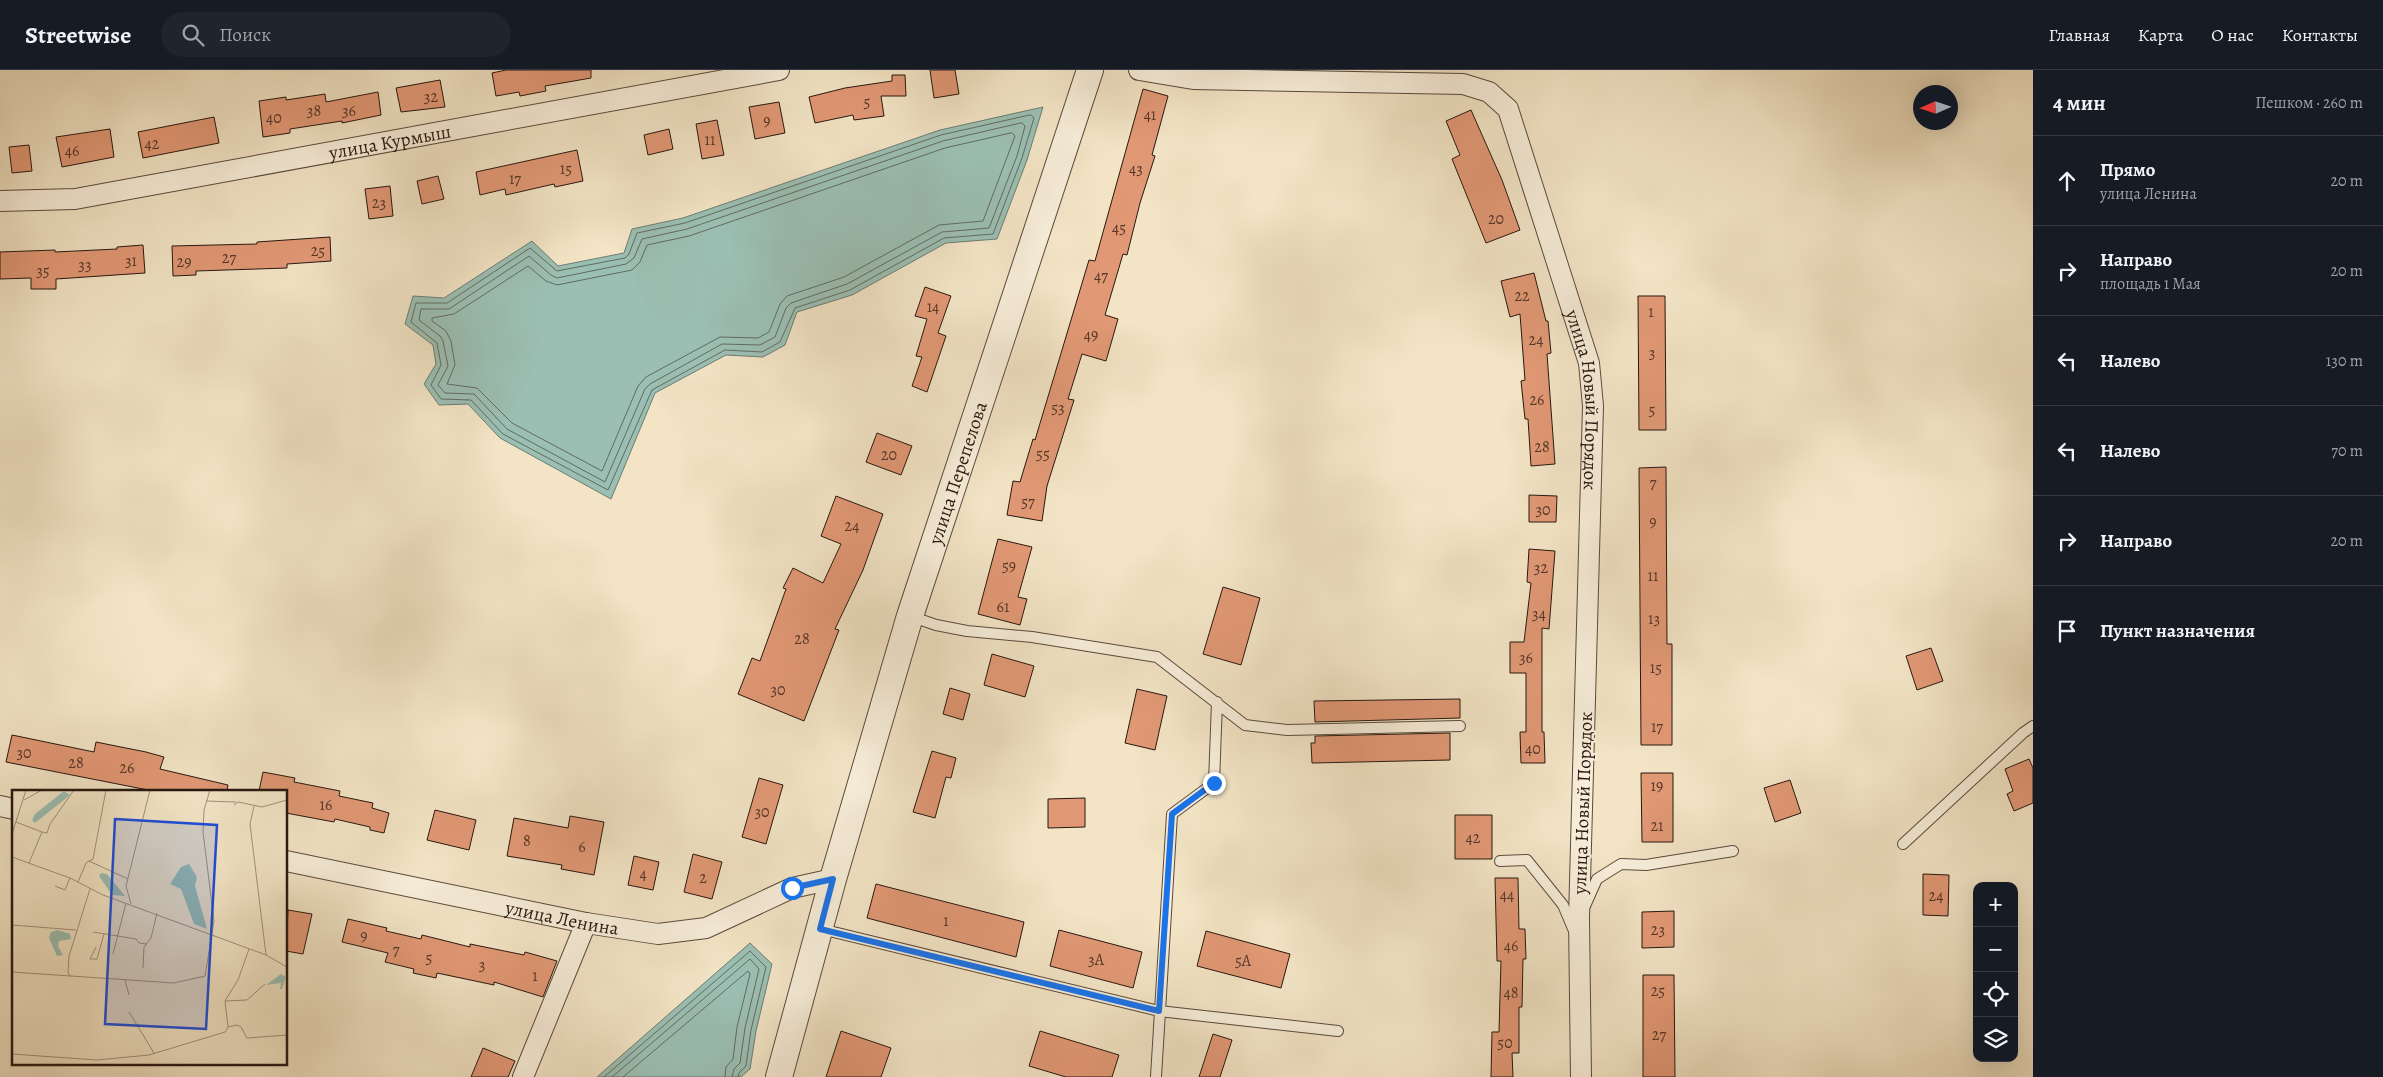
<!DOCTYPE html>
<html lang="ru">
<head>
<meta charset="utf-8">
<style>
  :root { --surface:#171b24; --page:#20242c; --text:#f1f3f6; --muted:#9ea1a6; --line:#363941 }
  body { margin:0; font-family:Alegreya,serif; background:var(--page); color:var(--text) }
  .controls { position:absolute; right:15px; bottom:15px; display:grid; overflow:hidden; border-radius:10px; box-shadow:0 5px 20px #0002 }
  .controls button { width:45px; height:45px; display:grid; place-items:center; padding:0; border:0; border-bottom:1px solid var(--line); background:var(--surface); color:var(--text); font:25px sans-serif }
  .compass { position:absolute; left:1913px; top:15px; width:45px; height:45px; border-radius:50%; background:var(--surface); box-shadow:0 5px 20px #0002; rotate:267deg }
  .stop { position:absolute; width:15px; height:15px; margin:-11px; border:4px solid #1a73e8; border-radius:50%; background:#fff }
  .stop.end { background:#1a73e8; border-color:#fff; box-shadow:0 1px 5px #0008 }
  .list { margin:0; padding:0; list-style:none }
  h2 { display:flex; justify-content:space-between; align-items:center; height:65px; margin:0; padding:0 20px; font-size:21px }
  h2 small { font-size:16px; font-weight:400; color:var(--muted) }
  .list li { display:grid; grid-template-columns:32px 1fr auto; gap:15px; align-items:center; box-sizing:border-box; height:90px; padding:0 20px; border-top:1px solid var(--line) }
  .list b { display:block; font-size:19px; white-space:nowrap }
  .list p { margin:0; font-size:16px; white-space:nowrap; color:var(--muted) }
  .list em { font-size:16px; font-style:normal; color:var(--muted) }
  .icon { flex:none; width:28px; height:28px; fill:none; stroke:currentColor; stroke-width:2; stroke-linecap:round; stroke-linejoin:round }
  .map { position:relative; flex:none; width:2033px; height:1007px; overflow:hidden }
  header { display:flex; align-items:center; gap:30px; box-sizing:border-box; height:70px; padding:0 25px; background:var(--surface); border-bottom:1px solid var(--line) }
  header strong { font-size:24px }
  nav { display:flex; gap:28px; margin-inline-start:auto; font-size:18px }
  .search { width:350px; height:45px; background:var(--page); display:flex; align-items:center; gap:12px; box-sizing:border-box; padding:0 18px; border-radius:28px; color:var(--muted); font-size:19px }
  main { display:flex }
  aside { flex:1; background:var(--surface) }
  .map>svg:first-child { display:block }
  .water { fill:#9bbfb3; stroke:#6d7c72 }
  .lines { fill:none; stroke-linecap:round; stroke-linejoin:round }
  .shore { stroke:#616b62; stroke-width:1 }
  .building { fill:#e19875; stroke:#271710 }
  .service-casing { stroke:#5a4a3d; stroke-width:12 }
  .minor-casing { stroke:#5a4a3d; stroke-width:22 }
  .tertiary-casing { stroke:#5a4a3d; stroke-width:28 }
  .service { stroke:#f7edd9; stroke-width:10 }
  .minor { stroke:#f7edd9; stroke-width:20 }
  .tertiary { stroke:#f7edd9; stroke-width:26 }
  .route { stroke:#1a73e8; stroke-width:6 }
  .labels { text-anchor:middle; stroke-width:4; stroke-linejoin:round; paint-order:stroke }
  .number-label { font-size:16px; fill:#563729 }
  .street-label { font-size:19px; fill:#271710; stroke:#f7edd9 }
  .inset-road { fill:none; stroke:#a1927d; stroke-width:1 }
  .view { fill:#1d4ed8; fill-opacity:0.15; stroke:#1d4ed8; stroke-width:2.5 }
  .inset-edge { fill:none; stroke:#271710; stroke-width:2.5 }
</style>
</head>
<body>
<header>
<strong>Streetwise</strong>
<div class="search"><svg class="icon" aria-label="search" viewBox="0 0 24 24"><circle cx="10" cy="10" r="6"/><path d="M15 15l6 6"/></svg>Поиск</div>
<nav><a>Главная</a><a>Карта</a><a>О нас</a><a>Контакты</a></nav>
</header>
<main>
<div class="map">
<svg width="2033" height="1007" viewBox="0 0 2033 1007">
  <rect width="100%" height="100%" fill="#f2e4c5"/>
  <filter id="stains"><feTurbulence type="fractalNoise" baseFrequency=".004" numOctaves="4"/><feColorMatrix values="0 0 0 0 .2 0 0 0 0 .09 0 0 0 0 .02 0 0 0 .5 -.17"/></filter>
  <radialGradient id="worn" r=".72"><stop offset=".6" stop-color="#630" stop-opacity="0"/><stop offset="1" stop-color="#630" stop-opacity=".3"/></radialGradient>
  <path class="water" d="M1043,37L1027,90L997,169L946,173L852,225L797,242L785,275L763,287L726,285L655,323L611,429L500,368L468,334L439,335L424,314L436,294L433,275L405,254L413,226L444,228L532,171L558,196L624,183L632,159L683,148L940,60Z
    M750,873L772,894L756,961L750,999L741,1007H597Z"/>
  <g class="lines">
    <path class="shore" d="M1031,45L1034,48L1022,88L993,164L944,168L850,220L795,238L780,272L762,282L725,280L652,320L608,420L503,364L471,330L441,329L431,315L441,295L437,273L411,252L416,233H447L530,178L557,201L625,188L629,184L637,163L685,153L941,65Z
      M1022,53L1025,56L1017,86L989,158L942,162L847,214L791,233L786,238L775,267L760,275L722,274L650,314L645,319L605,412L507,359L474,324L445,323L438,315L448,296L443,271L440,266L419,250L421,239H449L529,186L551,205L557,208L626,194L634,188L642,169L687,159L943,71Z
      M1012,63L1015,66L983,151L939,155L844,207L787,226L780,234L769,262L758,268L720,267L646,307L638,316L602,401L512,353L477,318L447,314L455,295L451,271L446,261L432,251V248L454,244L528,196L546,211L557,215L632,200L640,192L647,175L689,166L945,78Z
      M604,1007L750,881L766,897L751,960L746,996L739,1003L738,1007
      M612,1007L750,889L759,899L745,958L740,993L734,999L732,1007
      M623,1007L748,901L750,904L737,957L733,989L726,997L725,1007"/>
  </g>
  <path class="building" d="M506,0H591V8L545,16L546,21L520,26L519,22L496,26L492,3Z
    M930,0H955L959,24L934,28Z
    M892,5H905L906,26H881L884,46L854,50L853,45L815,53L809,27L845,18L892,11Z
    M440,10L445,37L401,42L396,18Z
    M1143,19L1168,26L1152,85L1155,86L1140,133L1127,185L1123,184L1105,245L1118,249L1106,291L1082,284L1068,329L1074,330L1047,416L1042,451L1007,445L1013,411L1020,412L1033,369L1035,370L1089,190L1095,191Z
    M378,22L381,45L342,53V51L290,59V63L263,67L259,31L286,27V30L325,24L326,32Z
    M779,32L785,63L755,69L749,37Z
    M1471,40L1502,110L1520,160L1486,173L1452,89L1460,85L1446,51Z
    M214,47L219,73L143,88L138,62Z
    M717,50L724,85L702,89L696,54Z
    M110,59L114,87L62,97L56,67Z
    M669,59L673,79L648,85L644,65Z
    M29,75L32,101L12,103L9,77Z
    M577,80L583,111L555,117L554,114L506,125L505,119L480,125L476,102Z
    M438,106L444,129L422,134L417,111Z
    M390,116L393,146L369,149L365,119Z
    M330,167L331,191L287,194V198L196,201V205L173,206L172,176L257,174V172Z
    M143,175L145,203L56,209V219H31V208L0,209V182L55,180V182L117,179V177Z
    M1534,203L1546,251H1548L1551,283L1547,284L1555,394L1531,396L1528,349H1525L1521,311L1525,310L1520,244L1510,247L1501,211Z
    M925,217L951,226L938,263L946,266L927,322L912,316L922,287L916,286L927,249L915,246Z
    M1638,226H1665L1666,360H1639Z
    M877,363L912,376L901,405L866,392Z
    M1666,397L1667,574H1672V675H1641L1639,398Z
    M1529,425L1557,426L1556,452H1529Z
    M836,426L883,444L863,500L835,559L839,560L804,651L738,624L752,588L760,591L786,519L783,518L793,498L823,513L841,474L821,466Z
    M998,469L1032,477L1018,527L1027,529L1020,555L978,544Z
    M1529,479L1555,481L1549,559L1542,558V662H1544L1545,693H1521L1520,662H1526V603H1510V572H1524L1531,513L1527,512Z
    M1223,517L1260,528L1241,595L1203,584Z
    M1931,578L1943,611L1917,620L1906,586Z
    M992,584L1034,596L1025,627L984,615Z
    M950,618L970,624L963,650L943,644Z
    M1137,619L1167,626L1155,680L1125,673Z
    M1460,629V648L1315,652L1314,631Z
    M1450,663V690L1312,693L1311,673H1315V666Z
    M12,665L94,682L96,672L146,682L164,687L160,699L228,715L227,721H153L6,692Z
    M932,681L956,688L951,708L946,707L935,748L913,742Z
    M2029,689L2033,698V733L2014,741L2007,724L2013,721L2005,699Z
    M263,702L295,708L294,712L340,721L339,726L373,733L372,738L389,743L384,763L370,760V757L335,749L334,752L286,743V721H259Z
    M1641,703H1673V772H1642Z
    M759,708L783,715L766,774L742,767Z
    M1790,710L1801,743L1775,752L1764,718Z
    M1085,728V757L1048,758V729Z
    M435,740L476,750L469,780L427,770Z
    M1455,745H1492V789H1455Z
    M570,746L604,752L594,805L561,799L562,795L507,786L514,748L568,758Z
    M693,784L722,792L712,829L684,822Z
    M634,786L659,792L653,820L628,815Z
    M1923,804L1949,805L1948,846L1923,845Z
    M1495,808H1518L1519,859H1525L1526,889H1523L1522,937H1519V983H1512L1513,1007H1491L1492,962H1499L1501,891H1497Z
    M876,814L1024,852L1016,887L867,848Z
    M288,840L312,844L303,884L286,881Z
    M1674,841V877L1642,878V842Z
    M348,849L387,858L386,861L421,869L422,865L470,877V874L524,885L525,882L557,891L543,927L494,912V915L437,903L436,908L413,903L414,899L385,892L388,883L342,872Z
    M1059,860L1142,882L1133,918L1050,896Z
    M1206,861L1290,884L1281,918L1197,896Z
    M1643,905H1674L1675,1007H1643Z
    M841,961L891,978L881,1007H826Z
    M1040,961L1119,985L1112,1007H1066L1029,996Z
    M1213,964L1232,970L1220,1007H1199Z
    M483,978L515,991L508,1007H471Z"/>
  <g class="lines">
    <defs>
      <path id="service" d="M910,546L936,555L967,561L1032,567L1157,587L1245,655L1287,660L1460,656
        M1903,774L2023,663L2033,656
        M1500,791L1527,790L1563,835L1574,861
        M1585,836L1597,809L1621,794L1646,795L1733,781
        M821,859L1159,941L1338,961
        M1156,1007L1172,744L1214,713L1217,632"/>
      <g id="minor">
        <path id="s1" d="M1139,0L1193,9L1463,14L1489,22L1508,39L1589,293L1593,336L1579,848L1581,1007"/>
        <path id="s2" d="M0,131L75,129L779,0"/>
        <path d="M0,736L14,739"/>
        <path id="s3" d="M286,791L586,853L658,864L706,858L792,818L833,809"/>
        <path d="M523,1007L586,853"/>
      </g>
      <g id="tertiary">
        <path id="s4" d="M779,1007L833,809L910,546L1090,0"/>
      </g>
    </defs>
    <use href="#service" class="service-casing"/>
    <use href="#minor" class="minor-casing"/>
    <use href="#tertiary" class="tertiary-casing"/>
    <use href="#service" class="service"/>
    <use href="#minor" class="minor"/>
    <use href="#tertiary" class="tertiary"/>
  </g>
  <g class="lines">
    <path class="route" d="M792,818L833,809L820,859L1159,941L1172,744L1214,713"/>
  </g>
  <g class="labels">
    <g class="number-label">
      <text x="431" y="32">32</text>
      <text x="867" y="37">5</text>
      <text x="314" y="46">38</text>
      <text x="349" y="46">36</text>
      <text x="1150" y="50">41</text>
      <text x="274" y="53">40</text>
      <text x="767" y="56">9</text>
      <text x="710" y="75">11</text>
      <text x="152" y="79">42</text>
      <text x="72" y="86">46</text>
      <text x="566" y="104">15</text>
      <text x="1136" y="104">43</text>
      <text x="515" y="114">17</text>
      <text x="379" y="138">23</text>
      <text x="1496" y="154">20</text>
      <text x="1119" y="163">45</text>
      <text x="318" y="186">25</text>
      <text x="229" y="193">27</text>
      <text x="131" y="196">31</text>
      <text x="184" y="197">29</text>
      <text x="85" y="200">33</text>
      <text x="43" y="206">35</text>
      <text x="1101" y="211">47</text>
      <text x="1522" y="231">22</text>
      <text x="933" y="242">14</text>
      <text x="1651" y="247">1</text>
      <text x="1091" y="270">49</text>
      <text x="1536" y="275">24</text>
      <text x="1652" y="288">3</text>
      <text x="1537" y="335">26</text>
      <text x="1058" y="343">53</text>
      <text x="1652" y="345">5</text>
      <text x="1542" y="382">28</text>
      <text x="1043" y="389">55</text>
      <text x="889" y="390">20</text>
      <text x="1653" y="418">7</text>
      <text x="1028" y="437">57</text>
      <text x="1543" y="445">30</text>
      <text x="1653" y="457">9</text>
      <text x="852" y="461">24</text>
      <text x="1009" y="501">59</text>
      <text x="1541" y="503">32</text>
      <text x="1653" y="511">11</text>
      <text x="1003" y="542">61</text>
      <text x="1539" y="549">34</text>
      <text x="1654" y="554">13</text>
      <text x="802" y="574">28</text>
      <text x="1526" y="593">36</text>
      <text x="1656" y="603">15</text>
      <text x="778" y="625">30</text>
      <text x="1657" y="662">17</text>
      <text x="1533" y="684">40</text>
      <text x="24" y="688">30</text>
      <text x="76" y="698">28</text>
      <text x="127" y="703">26</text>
      <text x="1657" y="721">19</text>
      <text x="326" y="740">16</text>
      <text x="762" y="747">30</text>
      <text x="1657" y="761">21</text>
      <text x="1473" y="773">42</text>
      <text x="527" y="776">8</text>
      <text x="582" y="782">6</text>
      <text x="643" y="809">4</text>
      <text x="703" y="813">2</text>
      <text x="1507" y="830">44</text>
      <text x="1936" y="831">24</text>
      <text x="946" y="856">1</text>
      <text x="1658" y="865">23</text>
      <text x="364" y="871">9</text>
      <text x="1511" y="881">46</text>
      <text x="396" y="885">7</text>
      <text x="429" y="893">5</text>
      <text x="1096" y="895">3А</text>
      <text x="1243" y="896">5А</text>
      <text x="482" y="900">3</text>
      <text x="535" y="911">1</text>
      <text x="1658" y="926">25</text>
      <text x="1511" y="928">48</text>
      <text x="1659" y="970">27</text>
      <text x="1505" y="978">50</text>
    </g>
    <g class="street-label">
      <text dy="7" stroke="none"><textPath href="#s2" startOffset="395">улица Курмыш</textPath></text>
      <text dy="7" stroke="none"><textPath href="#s1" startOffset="680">улица Новый Порядок</textPath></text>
      <text dy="7" stroke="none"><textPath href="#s4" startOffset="630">улица Перепелова</textPath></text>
      <text transform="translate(1582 733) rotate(-88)" y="7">улица Новый Порядок</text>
      <text dy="7" stroke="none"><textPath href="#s3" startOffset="282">улица Ленина</textPath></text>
    </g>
  </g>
  <g transform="translate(12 720)">
    <rect width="275" height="275" fill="#f2e4c5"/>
    <path d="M52,1L58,5L23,33L20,30L23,24ZM177,74L185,87L183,96L195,139L182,134L169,99L158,94L169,77ZM89,83L95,84L113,106L100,105L87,86ZM45,140L58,144L59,149L47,151L46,156L51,165L45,166L37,148L39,142ZM269,184L274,187L270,199H268L269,193L254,195Z" fill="#9bbfb3"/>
    <path class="inset-road" d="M12,10L30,0M194,11L224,12M222,15L226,12L250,17L275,10M242,16L238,34L254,165M4,32L30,42L17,73M30,42L35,43L38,34L62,0M0,44L14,0M0,67L58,88L91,105L254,165L275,177M77,71L116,89M66,92L74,73L81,69L94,0M43,96L53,100L58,88M119,114L114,96L138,0M0,135L64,140M81,142L124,149L127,153L135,154M84,157L78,169H85L92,144M101,164L114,113M131,178L132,157L139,148L145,123M0,182L162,193L193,186L202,131L191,42L192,20L198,0M59,187L56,183L57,166L78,99M113,190L117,205M213,211L235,210L253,194M117,222L142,263M216,237L225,235L229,237L235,248L275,245M0,264L85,270L137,265L213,242L216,237L213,211L226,190L237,159"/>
    <path class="view" d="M103,29L205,35L194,239L93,234Z"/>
    <rect width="275" height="275" class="inset-edge"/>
  </g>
  <rect width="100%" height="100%" filter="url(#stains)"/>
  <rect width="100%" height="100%" fill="url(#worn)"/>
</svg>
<div class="controls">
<button>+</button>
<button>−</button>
<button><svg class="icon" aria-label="locate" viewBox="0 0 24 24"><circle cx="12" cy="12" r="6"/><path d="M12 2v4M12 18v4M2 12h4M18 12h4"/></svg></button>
<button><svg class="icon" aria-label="layers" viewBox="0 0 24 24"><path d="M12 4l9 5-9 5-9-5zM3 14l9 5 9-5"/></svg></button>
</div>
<svg class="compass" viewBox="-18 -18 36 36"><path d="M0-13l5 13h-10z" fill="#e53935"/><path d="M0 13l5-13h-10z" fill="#9ea1a6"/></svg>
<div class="stop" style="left:792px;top:818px"></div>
<div class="stop end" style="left:1214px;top:713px"></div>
</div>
<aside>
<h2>4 мин<small>Пешком · 260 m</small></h2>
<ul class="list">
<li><svg class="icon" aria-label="ahead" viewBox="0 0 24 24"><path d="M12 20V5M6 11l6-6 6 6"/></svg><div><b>Прямо</b><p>улица Ленина</p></div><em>20 m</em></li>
<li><svg class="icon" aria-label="right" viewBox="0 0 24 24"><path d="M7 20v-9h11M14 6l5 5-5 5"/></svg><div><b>Направо</b><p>площадь 1 Мая</p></div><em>20 m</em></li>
<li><svg class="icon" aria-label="left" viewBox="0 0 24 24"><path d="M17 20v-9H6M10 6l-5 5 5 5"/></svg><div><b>Налево</b></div><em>130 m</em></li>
<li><svg class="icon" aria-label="left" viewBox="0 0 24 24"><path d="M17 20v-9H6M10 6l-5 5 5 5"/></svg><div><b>Налево</b></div><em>70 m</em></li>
<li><svg class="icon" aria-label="right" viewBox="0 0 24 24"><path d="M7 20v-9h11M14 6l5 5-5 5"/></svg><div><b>Направо</b></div><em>20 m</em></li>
<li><svg class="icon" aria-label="arrive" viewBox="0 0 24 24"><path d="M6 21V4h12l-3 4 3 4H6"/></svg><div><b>Пункт назначения</b></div></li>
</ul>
</aside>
</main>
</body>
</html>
